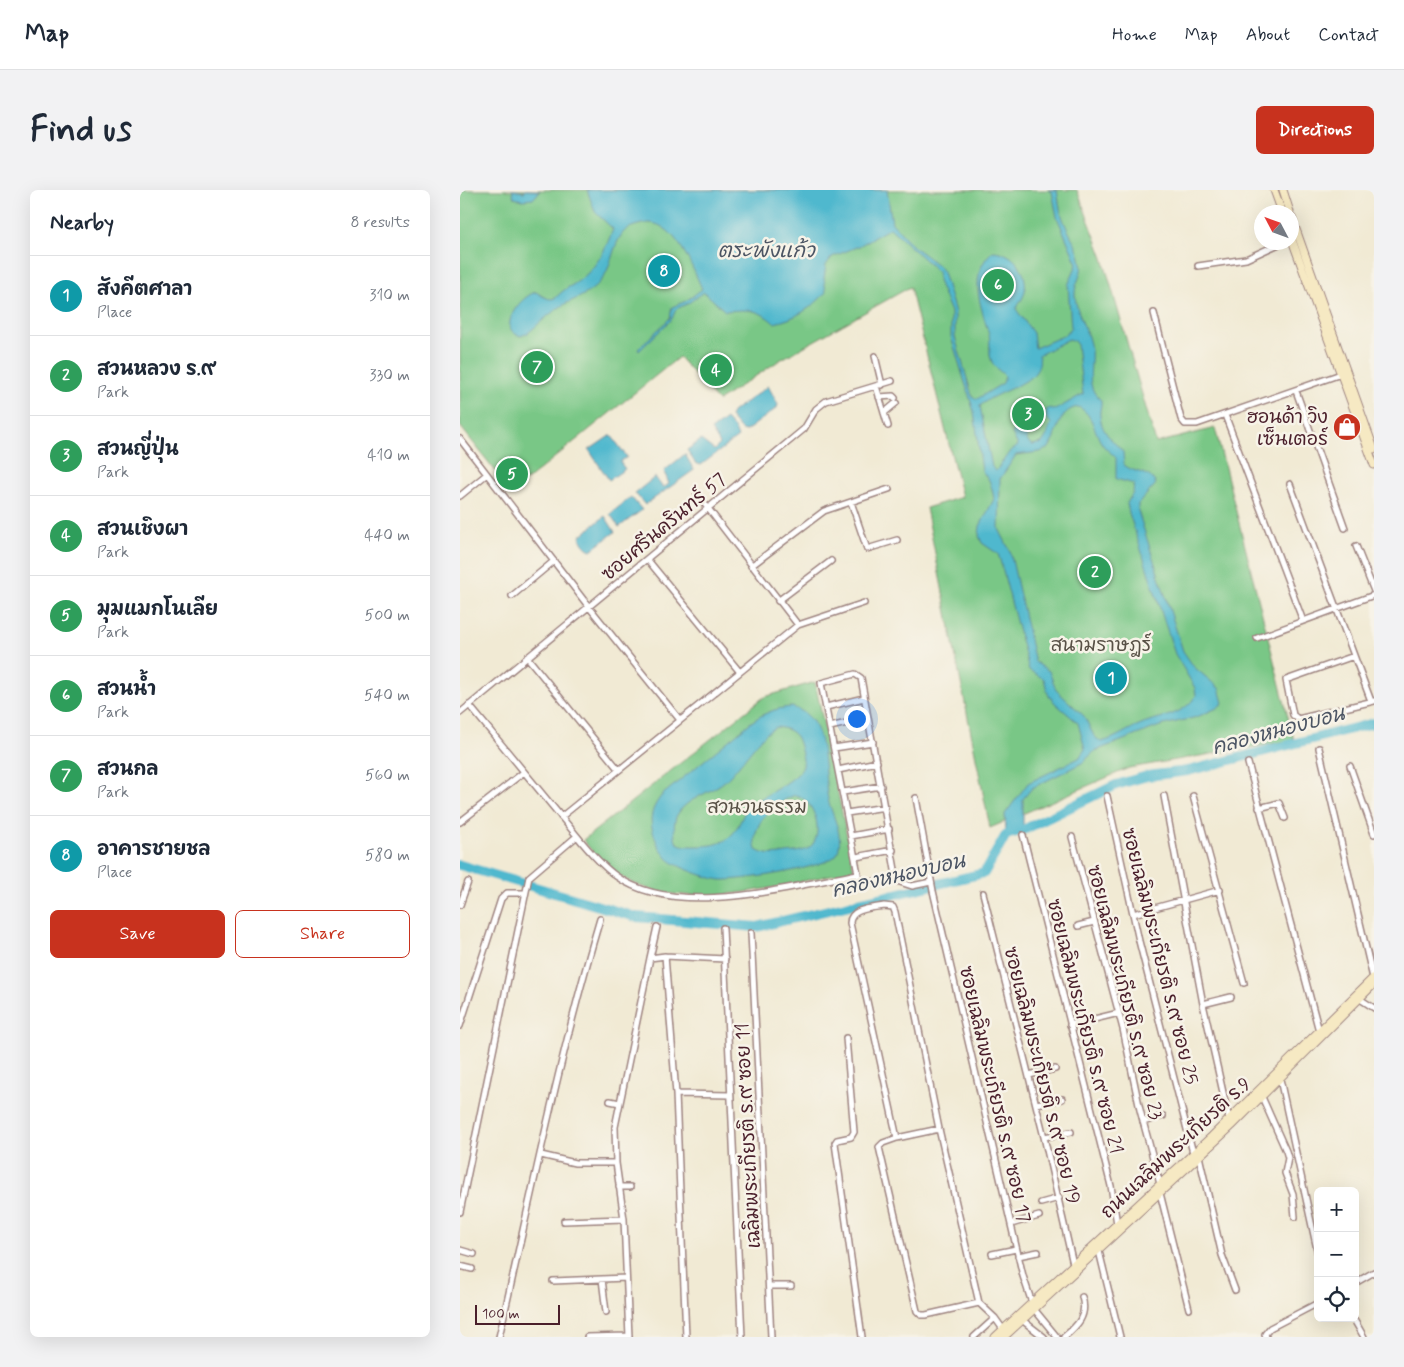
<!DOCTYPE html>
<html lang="en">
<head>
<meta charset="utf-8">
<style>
  :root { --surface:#fff; --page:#f2f2f3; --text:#1f2937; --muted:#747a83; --line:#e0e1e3; --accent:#c8321e }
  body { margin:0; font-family:Mynerve,"Playpen Sans Thai",sans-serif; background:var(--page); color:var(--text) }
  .controls { position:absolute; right:15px; bottom:15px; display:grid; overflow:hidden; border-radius:8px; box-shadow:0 5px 20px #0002 }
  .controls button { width:45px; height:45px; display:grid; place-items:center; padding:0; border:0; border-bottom:1px solid var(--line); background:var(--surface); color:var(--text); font:25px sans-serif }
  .compass { position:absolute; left:794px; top:15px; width:45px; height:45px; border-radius:50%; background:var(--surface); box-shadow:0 5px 20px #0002; rotate:311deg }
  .scale { position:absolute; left:15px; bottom:12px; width:85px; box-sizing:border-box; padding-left:5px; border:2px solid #4a1f2b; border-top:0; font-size:14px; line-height:18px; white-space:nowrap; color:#4a1f2b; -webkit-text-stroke:4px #f7f3e8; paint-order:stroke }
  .you { position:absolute; left:396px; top:528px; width:18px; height:18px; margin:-12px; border:4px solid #fff; border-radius:50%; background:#1a73e8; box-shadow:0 0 0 8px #1a73e833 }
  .badge { display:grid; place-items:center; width:32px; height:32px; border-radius:50%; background:var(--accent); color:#fff; font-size:16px; font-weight:700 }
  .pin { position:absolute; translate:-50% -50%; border:2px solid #fff; box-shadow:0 1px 5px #0006 }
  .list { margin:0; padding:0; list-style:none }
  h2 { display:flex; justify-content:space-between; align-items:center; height:65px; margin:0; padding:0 20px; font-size:21px }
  h2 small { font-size:16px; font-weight:400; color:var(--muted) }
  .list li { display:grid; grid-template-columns:32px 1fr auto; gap:15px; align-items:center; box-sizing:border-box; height:80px; padding:0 20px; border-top:1px solid var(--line) }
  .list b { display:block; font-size:19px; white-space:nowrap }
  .list p { margin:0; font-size:16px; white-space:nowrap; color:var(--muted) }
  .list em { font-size:16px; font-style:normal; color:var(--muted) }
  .actions { display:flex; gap:10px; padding:15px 20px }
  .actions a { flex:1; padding:11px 0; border:1px solid var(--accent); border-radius:8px; text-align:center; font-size:18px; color:var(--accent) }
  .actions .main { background:var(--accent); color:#fff }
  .icon { flex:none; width:28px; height:28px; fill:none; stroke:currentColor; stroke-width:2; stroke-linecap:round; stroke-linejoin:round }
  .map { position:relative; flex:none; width:914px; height:1147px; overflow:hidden; border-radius:8px }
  header { display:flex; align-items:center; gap:30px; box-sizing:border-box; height:70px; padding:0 25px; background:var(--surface); border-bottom:1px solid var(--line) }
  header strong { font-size:24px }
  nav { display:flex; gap:28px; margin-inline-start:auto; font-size:18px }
  .intro { display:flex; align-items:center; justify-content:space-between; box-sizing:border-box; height:120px; padding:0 30px }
  h1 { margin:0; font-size:35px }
  .button { padding:12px 22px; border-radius:8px; background:var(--accent); color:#fff; font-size:18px; font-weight:700 }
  main { display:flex; gap:30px; padding:0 30px }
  aside { flex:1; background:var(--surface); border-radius:8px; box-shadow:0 5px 20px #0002 }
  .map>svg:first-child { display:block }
  .green { fill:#79c786; stroke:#627358 }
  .water { fill:#50b8ce; stroke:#4d6c7c; fill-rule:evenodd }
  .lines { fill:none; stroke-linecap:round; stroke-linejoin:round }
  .river { stroke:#50b8ce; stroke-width:10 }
  .minor-casing { stroke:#9e8480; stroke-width:8 }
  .secondary-casing { stroke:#9e8480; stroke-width:9 }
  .minor { stroke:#fff; stroke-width:5 }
  .secondary { stroke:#f6e9c3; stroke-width:7 }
  .labels { text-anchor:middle; stroke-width:5; stroke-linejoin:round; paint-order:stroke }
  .poi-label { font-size:19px; fill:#4a1f2b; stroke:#f7f3e8; text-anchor:end }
  .street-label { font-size:19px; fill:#4a1f2b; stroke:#f7f3e8 }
  .park-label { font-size:19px; fill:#585146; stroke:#f7f3e8 }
  .water-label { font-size:20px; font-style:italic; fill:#4c5564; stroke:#f7f3e8 }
</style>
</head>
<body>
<header>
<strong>Map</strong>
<nav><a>Home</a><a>Map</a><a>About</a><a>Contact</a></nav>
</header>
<div class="intro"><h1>Find us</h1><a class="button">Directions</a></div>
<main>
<aside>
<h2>Nearby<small>8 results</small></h2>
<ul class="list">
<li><span class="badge" style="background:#0f9aa8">1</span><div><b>สังคีตศาลา</b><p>Place</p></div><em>310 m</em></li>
<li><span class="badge" style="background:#2e9e5b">2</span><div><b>สวนหลวง ร.๙</b><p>Park</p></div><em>330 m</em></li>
<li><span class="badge" style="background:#2e9e5b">3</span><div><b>สวนญี่ปุ่น</b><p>Park</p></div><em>410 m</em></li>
<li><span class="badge" style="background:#2e9e5b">4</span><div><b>สวนเชิงผา</b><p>Park</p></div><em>440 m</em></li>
<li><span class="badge" style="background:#2e9e5b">5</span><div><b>มุมแมกโนเลีย</b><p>Park</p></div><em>500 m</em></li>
<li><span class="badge" style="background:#2e9e5b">6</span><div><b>สวนน้ำ</b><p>Park</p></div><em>540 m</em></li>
<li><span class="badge" style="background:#2e9e5b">7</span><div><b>สวนกล</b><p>Park</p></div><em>560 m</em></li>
<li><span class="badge" style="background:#0f9aa8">8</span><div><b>อาคารชายชล</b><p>Place</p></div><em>580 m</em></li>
</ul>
<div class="actions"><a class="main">Save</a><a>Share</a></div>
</aside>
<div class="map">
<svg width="914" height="1147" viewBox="0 0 914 1147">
  <rect width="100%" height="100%" fill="#f7f3e8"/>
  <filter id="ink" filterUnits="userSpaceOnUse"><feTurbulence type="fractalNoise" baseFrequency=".02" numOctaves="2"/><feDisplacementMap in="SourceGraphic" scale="10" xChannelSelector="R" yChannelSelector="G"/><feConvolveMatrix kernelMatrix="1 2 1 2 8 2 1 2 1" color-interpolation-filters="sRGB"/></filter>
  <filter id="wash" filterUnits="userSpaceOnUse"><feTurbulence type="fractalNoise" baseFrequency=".0096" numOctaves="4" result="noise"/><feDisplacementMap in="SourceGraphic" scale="20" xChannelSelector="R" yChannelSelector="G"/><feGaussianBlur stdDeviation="1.12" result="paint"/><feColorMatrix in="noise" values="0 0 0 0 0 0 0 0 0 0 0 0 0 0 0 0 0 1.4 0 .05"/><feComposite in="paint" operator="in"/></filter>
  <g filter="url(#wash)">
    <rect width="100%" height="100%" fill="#f1ead4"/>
    <path class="green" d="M0,0H617L643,68L696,253L755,238L834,550L669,578L530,638L466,318L502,307L450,97L320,170L258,211L219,167L52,302L0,236Z
      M355,492L394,680C325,694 223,727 158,685C144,675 133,663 123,650L304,507Z"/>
    <path class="water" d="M52,0L64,2L66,0L80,1L73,9L62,10L54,8Z
      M127,0H427L432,33L454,57L478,75L483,82L495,122V147L512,206L517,209L543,193L545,186C541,182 534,177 532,172C528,164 531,153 529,145C521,116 507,84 533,61C553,62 568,80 565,101C564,107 559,114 556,119L573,143L575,158L605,145L611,138L608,95L617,74L597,27L592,2L589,0H597C599,9 599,18 602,26C607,42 618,55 621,72C624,84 614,93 615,105C616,125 629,141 631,160C633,177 624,197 641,210C642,216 639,220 640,226C642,244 652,249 663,262L664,275C675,284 689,280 696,294L678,314V321L723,461L734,477L759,498L763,513L757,518L737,527L700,536L635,561L622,573L572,598L563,609V640L546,645L545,624L568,593L619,568L625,559L618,533L595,513L588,504L584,489L569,480L540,370L538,364L522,353L519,346L520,336L534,309L532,299L529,290L522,281L514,222L491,147V122L478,91V82L430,38L399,56L372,67L366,75L364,88L366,102C354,117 333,130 314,133C296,117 288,120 265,121L244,102L227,114L216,119L212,129L179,161L178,159L210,128L212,117L226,111L242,99C232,76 212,25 182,34C174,36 166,38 162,44C151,59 152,80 139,93C130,103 120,107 107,113C93,120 80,133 68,143L61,146C35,140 60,106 76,102C97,116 93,106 109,97C133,84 144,64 153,39L135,22ZM609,149L614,151L617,155L623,204L595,220L590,218L586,220V228L591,233L587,245L582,253L572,255L567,251V237L558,236L552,243L558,256L550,261L536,281L532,277L520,216C540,197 585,195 579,165ZM619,217C634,226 633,240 642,254C645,259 652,263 656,268V289L674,294L673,303L667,313L669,323L715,464L735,498L736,506C721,527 703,525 681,534C668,539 655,549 641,552L634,546L624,526L596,500L589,481L575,472L550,361L539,339L540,289L556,265L580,262L589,258C598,243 598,219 619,217Z
      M308,196L318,214L317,218L286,241L281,240L270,227L272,222Z
      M266,229L275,239L278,247L241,275L235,273L227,260L241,250L254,260L260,254L251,240Z
      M151,245L167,267L160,272L165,279L149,290L129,260Z
      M225,264L234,280L185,315L175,303L195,287L203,298L209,294L204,281Z
      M171,307L182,320L159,337L150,324Z
      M145,326L155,342L131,360C125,358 121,352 120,346Z
      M332,517C362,526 362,556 365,583C366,591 366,600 368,609C372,626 385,646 377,664C370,678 278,691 261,690C250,689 216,677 208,669C203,663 197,655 195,647C188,630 191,619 202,605L290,533C304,523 315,518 332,517ZM316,537C327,538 336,542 339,553C341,560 344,570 343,576C339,590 303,605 291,615C284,620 283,627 279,634C270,652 257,656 238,656C230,656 222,657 216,652C214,643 213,633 217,625C226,608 252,603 266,590C281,576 301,543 316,537ZM335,605C354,608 366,645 349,658C343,662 333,662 326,663C315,665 306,666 296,660C289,635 313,614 335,605Z"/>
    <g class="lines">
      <path class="river" d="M0,675L176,727L297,737L524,683L546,645L563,640L656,595L687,586L728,581L914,533"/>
    </g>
  </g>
  <g filter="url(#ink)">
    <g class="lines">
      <defs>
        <path id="minor" d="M738,76L786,69L823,52
          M694,123L721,229L725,234H737L881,184
          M415,166L422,195
          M416,196L428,236
          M836,201L885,338
          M419,207L433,206L435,208
          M424,223L436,213
          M765,225L843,431
          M0,249L129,417L220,530
          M830,294L911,511
          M237,304L338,435
          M0,306L27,284
          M391,312L407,359L437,350
          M896,356L914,401
          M187,369L279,481
          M291,376L364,321L429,299
          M52,406L94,371
          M318,411L371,371
          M797,448L914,405
          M894,466L826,490L833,525L838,529L914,511
          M67,467L159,580
          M366,517L404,508
          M0,523L344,239L356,219L366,211L432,191
          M370,537L408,528
          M374,558L413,552
          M859,558L913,788
          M788,573L859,841
          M890,576L914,644
          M378,580L417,572
          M383,602L421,596
          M647,606L679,751L733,963
          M704,606L743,814L769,929
          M733,606L784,793
          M456,608L473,701L563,1086L574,1119L597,1147
          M799,618L819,613L825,628
          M387,623L425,617
          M101,627L338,435L404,413
          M0,632L64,582
          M563,645L651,996L657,1034
          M117,646C129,661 141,675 156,686C217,730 331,696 398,684
          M391,646L429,639
          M612,647L663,839L680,920L700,994
          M396,667L433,660
          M436,688L400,694L361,493L395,484L401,488L437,691L452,696L471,692
          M523,703L584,947L613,1074
          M0,715L8,692
          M424,716L433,717L435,722L479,939L519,1113L466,1125H461L457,1121L419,957L423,953L437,948L390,733C390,718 413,718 424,716Z
          M673,724L760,700
          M618,736L634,732
          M263,738L282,1147
          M291,743L311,1147
          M205,766L216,904L226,1147
          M190,768L197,737
          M900,809L914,818
          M743,814L771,807
          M610,835L659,823
          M0,836L41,709L47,703H65
          M386,848L394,942L391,947L377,950L375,953L402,1147
          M569,885L595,879
          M820,889L858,1064
          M216,904L270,905
          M802,907L826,961L828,968L825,983L833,1004L835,1027
          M150,911L160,913
          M576,914L602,909
          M683,932L703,926
          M584,947L611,942
          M437,948L479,939
          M81,965L115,973H156
          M739,966L762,1065L775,1100
          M159,997H170
          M700,1003L729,1119
          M581,1013L599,1008
          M0,1022L69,687L117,646L9,515
          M104,1031L164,1029
          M551,1034L579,1026
          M0,1060L14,1064
          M639,1061L660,1147
          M532,1064L556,1059
          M558,1066L578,1062
          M0,1076L12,1079
          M142,1089L146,1122
          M93,1091L166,1088
          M895,1093L914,1082
          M309,1096H331
          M519,1113L535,1128L545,1142
          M893,1128L904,1147
          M562,1130L584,1147
          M39,1147C71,1008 99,866 140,729
          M127,1147L169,1146
          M169,1147L164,1029L156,973L155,937L190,768L205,766L265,769
          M514,1147L535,1128
          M604,1147C617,1136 628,1126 622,1107
          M806,1147L805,1144L810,1138L858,1113"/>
        <path id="secondary" d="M814,0L822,22
          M823,0L830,22
          M832,28L914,259
          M832,50L914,275
          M535,1147L752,946L914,787
          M544,1147L772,936L914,794"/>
      </defs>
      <use href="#minor" class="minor-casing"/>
      <use href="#secondary" class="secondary-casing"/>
      <use href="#minor" class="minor"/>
      <use href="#secondary" class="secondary"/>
    </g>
  </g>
  <defs>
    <symbol id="shop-disc" viewBox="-11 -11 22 22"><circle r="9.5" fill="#c8321e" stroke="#f7f3e8"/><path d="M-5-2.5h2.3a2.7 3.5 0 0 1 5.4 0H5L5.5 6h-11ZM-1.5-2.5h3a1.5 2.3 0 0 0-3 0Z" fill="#fff"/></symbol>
  </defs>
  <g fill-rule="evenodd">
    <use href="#shop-disc" x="871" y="221" width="32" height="32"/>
  </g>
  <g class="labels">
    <g class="poi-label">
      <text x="868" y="233">ฮอนด้า วิง<tspan x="868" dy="22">เซ็นเตอร์</tspan></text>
    </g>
    <g class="street-label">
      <text transform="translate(203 336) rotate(-40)" y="7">ซอยศรีนครินทร์ 57</text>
      <text transform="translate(701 766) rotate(76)" y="7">ซอยเฉลิมพระเกียรติ ร.๙ ซอย 25</text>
      <text transform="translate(666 802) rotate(76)" y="7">ซอยเฉลิมพระเกียรติ ร.๙ ซอย 23</text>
      <text transform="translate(626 836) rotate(76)" y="7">ซอยเฉลิมพระเกียรติ ร.๙ ซอย 21</text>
      <text transform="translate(583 885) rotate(76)" y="7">ซอยเฉลิมพระเกียรติ ร.๙ ซอย 19</text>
      <text transform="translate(536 904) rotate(77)" y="7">ซอยเฉลิมพระเกียรติ ร.๙ ซอย 17</text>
      <text transform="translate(287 946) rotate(-93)" y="7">เฉลิมพระเกียรติ ร.๙ ซอย 11</text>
      <text transform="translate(715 957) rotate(-43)" y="7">ถนนเฉลิมพระเกียรติ ร.9</text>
    </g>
    <g class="park-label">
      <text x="641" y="461">สนามราษฎร์</text>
      <text x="297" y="623">สวนวนธรรม</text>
    </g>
    <g class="water-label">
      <text x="306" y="67">ตระพังแก้ว</text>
      <text transform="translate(818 540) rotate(-15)" y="7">คลองหนองบอน</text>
      <text transform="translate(438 685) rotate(-13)" y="7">คลองหนองบอน</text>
    </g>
  </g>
</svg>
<div class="controls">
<button>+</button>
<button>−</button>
<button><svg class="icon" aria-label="locate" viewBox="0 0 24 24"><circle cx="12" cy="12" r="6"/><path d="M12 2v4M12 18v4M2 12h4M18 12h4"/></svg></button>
</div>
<svg class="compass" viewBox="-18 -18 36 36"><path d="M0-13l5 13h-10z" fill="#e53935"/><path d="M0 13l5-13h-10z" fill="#747a83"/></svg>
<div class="scale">100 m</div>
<div class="you"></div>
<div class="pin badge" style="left:651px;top:488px;background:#0f9aa8">1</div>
<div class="pin badge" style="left:635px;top:382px;background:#2e9e5b">2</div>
<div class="pin badge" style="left:568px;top:224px;background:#2e9e5b">3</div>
<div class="pin badge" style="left:256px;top:180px;background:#2e9e5b">4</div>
<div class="pin badge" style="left:52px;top:284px;background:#2e9e5b">5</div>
<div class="pin badge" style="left:538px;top:95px;background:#2e9e5b">6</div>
<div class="pin badge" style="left:77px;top:177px;background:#2e9e5b">7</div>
<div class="pin badge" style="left:204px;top:81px;background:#0f9aa8">8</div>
</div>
</main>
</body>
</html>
